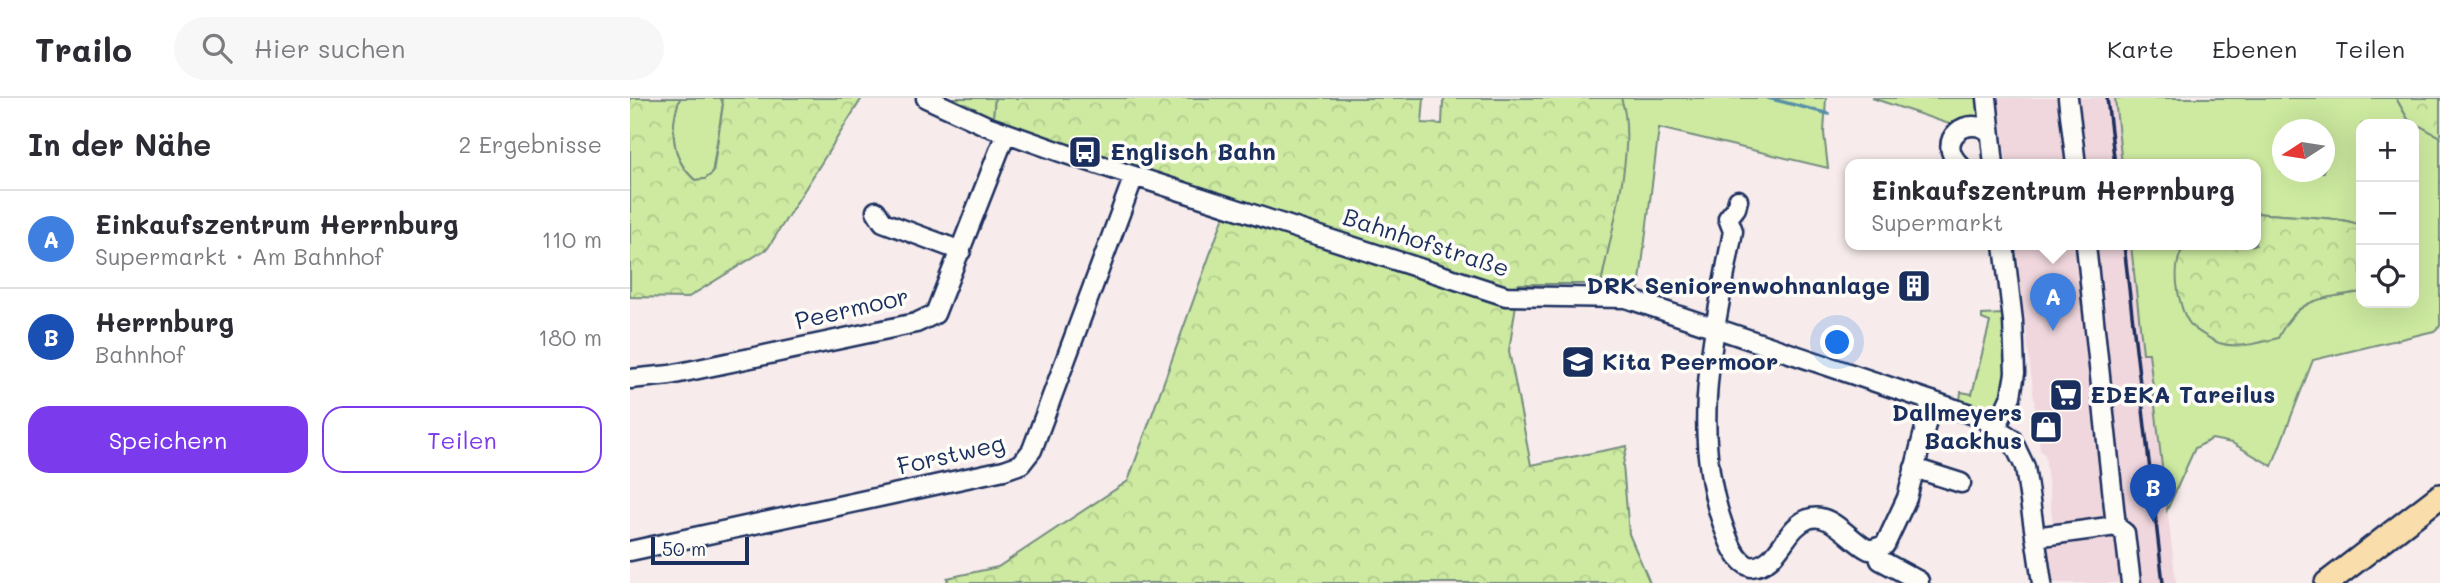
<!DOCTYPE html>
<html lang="de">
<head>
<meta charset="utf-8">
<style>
  :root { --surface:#fff; --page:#f7f7f7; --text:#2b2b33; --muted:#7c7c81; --line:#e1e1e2; --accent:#7c3aed }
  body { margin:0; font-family:Mali,sans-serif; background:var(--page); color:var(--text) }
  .controls { position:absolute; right:21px; top:21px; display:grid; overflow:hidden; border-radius:14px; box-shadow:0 7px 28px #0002 }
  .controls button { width:63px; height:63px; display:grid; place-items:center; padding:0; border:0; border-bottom:2px solid var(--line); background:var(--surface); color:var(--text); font:35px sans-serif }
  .compass { position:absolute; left:1642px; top:21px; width:63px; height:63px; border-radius:50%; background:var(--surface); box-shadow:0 7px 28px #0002; rotate:258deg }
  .scale { position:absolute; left:21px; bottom:18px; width:98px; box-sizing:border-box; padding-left:7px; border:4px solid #1b2f5e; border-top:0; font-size:19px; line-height:24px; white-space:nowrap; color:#1b2f5e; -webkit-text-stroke:5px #fdfcf7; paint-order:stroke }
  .you { position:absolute; left:1208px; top:245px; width:24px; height:24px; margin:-18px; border:5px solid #fff; border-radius:50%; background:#1a73e8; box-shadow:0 0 0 10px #1a73e833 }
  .badge { display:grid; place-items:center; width:46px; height:46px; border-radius:50%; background:var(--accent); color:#fff; font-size:23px; font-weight:700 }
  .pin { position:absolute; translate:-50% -58px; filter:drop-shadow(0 2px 4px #0008) }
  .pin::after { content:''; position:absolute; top:37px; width:24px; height:21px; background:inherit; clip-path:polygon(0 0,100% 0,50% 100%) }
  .popup { position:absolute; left:1215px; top:61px; width:416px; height:91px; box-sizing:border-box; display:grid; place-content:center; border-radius:14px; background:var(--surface); filter:drop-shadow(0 2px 5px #0005); font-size:23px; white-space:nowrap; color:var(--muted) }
  .popup b { font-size:26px; color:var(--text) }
  .popup::after { content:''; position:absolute; left:50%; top:100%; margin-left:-14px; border:14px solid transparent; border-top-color:var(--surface) }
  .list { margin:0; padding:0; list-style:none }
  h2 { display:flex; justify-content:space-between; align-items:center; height:91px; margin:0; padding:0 28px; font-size:30px }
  h2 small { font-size:23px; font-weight:400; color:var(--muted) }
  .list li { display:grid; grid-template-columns:46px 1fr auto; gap:21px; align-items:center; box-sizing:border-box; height:98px; padding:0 28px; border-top:2px solid var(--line) }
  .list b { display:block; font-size:26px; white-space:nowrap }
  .list p { margin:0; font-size:23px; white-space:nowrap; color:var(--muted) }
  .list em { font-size:23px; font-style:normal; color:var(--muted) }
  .actions { display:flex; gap:14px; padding:21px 28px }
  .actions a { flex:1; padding:16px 0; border:2px solid var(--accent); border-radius:21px; text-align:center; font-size:24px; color:var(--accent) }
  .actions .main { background:var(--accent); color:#fff }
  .icon { flex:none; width:38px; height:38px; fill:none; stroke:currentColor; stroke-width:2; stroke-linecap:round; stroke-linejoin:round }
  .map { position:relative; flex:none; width:1810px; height:485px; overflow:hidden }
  header { display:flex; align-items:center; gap:42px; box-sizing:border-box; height:98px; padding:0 35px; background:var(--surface); border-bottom:2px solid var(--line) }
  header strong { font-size:33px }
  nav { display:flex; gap:38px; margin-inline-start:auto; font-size:24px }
  .search { width:490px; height:63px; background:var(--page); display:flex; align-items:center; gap:18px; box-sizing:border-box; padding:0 24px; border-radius:38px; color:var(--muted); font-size:26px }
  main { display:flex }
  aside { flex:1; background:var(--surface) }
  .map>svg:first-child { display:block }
  .built { fill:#f0d7dd }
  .green { fill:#cdeaa0; stroke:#748c7f; stroke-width:2; fill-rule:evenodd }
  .forest { fill:url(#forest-crowns); stroke:#748c7f; stroke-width:2 }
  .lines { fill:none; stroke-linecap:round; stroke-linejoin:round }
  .stream { stroke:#5890a7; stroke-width:3.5 }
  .minor-casing { stroke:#1b2f5e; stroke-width:23 }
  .major-casing { stroke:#1b2f5e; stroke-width:28 }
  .minor { stroke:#fdfcf7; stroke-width:18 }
  .major { stroke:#f9deab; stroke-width:23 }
  .rail { stroke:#1b2f5e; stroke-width:3.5 }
  .labels { text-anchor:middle; stroke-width:7; stroke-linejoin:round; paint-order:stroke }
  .poi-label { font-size:24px; font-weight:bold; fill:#1b2f5e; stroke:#fdfcf7; text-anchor:start }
  .street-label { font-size:24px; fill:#1b2f5e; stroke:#fdfcf7 }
</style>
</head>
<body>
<header>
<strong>Trailo</strong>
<div class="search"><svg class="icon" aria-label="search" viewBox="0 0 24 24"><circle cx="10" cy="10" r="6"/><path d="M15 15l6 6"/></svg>Hier suchen</div>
<nav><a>Karte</a><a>Ebenen</a><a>Teilen</a></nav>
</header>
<main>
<aside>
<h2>In der Nähe<small>2 Ergebnisse</small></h2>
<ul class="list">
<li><span class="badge" style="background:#3f7fe0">A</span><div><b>Einkaufszentrum Herrnburg</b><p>Supermarkt · Am Bahnhof</p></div><em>110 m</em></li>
<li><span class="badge" style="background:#1a4fb4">B</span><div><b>Herrnburg</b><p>Bahnhof</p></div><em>180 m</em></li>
</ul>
<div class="actions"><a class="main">Speichern</a><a>Teilen</a></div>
</aside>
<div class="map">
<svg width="1810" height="485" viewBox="0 0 1810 485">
  <defs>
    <pattern id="forest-crowns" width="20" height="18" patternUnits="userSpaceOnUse" patternTransform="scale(1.75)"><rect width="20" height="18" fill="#cdeaa0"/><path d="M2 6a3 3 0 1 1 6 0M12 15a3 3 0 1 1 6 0" fill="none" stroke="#afc98c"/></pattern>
  </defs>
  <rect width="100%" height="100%" fill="#f7ebeb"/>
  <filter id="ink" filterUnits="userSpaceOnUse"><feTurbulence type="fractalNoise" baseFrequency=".0143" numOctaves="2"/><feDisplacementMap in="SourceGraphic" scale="14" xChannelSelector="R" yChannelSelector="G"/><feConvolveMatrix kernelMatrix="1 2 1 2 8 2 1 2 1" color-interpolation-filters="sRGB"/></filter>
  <g filter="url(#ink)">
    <path class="built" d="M1368,0H1485L1492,67H1377Z
      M1386,147H1501L1513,254H1519L1546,485H1422L1416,429L1423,428L1415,357L1410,352Z"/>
    <path class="green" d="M50,0H91L93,6L82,76L75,81L65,82C41,61 39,29 50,0Z
      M311,0H365L363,20Z
      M991,0H1196L1194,35L1198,70L1029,30L1009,191L971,186L994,64Z
      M1242,0H1349L1348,21L1322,27Z
      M1485,0H1766L1778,21L1810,39V228L1804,233L1683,262L1642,368L1602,345L1582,341L1565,350L1537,412L1519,255H1513L1501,147H1557L1550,153L1647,240C1668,199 1690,201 1731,194V205H1784V26H1731V128C1715,118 1650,118 1626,115V67H1492ZM1652,32H1694V74H1652Z
      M1374,216C1375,236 1387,305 1362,311C1351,313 1340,307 1330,303L1331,294L1342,296L1360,224L1352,221V217Z"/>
    <path class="forest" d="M0,0H50C39,29 41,62 65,82L75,81L83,75L93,6L91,0H232L138,150L57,200L0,199Z
      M365,0H794L792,25L812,26L813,4L816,0H991C1008,46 980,137 971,186H889L879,253L901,367L997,348L993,367L999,436L1020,485H318L317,480L368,469L498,383L600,101L363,20Z
      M1766,0H1810V39L1778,21Z
      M1626,115C1650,118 1715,118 1731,128V194C1690,201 1668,199 1648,240C1630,245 1607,251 1589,245C1582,242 1566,233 1561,227C1547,211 1539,160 1557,147H1626Z"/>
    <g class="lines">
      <path class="stream" d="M1138,0L1199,16"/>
      <defs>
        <path id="minor" d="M296,0L357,28L436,56L876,198L996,200L1352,320L1381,340L1395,369L1412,485
          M1357,0L1364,67
          M1438,0L1446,67
          M1330,67C1303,42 1339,15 1360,35
          M1108,102L1106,110L1098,120L1103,133C1085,234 1058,330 1094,430C1099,444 1106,464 1121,469C1150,467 1154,430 1178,421C1200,412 1221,444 1239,452L1255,447L1277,400L1302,303
          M246,113L253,124L331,153
          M1456,147L1486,428L1495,435L1501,485
          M0,281L40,277L286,225L305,216L376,35
          M1367,328L1381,298L1385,275L1383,223L1374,147
          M1284,370L1331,385
          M1405,439L1486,428
          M1247,452L1250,462L1289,483
          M0,453L374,372L391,366L402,352L504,78"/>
        <path id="major" d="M1697,485L1810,398"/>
      </defs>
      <use href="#minor" class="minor-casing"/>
      <use href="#major" class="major-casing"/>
      <use href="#minor" class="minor"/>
      <use href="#major" class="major"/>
      <path class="rail" d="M1477,0L1485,67
        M1494,147L1533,485"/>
    </g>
  </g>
  <defs>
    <symbol id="bus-square" viewBox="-11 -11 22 22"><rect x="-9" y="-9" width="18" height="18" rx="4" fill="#1b2f5e" stroke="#fdfcf7"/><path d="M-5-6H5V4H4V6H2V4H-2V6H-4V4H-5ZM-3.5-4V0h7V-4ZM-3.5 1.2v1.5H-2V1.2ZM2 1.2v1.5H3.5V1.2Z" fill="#fff"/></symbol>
    <symbol id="building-square" viewBox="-11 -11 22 22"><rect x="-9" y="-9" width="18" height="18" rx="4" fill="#1b2f5e" stroke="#fdfcf7"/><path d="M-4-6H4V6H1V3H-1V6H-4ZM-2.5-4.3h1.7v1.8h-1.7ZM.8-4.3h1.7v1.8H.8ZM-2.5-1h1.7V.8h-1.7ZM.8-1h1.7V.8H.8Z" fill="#fff"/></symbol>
    <symbol id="school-square" viewBox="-11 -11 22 22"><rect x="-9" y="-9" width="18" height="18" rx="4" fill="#1b2f5e" stroke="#fdfcf7"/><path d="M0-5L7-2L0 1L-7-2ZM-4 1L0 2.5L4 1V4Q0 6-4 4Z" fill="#fff"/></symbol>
    <symbol id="supermarket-square" viewBox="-11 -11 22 22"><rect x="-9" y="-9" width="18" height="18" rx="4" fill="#1b2f5e" stroke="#fdfcf7"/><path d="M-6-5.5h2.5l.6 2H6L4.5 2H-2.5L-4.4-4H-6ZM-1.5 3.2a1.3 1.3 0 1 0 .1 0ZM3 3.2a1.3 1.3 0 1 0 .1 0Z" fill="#fff"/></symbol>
    <symbol id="shop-square" viewBox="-11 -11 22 22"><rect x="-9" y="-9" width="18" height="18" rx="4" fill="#1b2f5e" stroke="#fdfcf7"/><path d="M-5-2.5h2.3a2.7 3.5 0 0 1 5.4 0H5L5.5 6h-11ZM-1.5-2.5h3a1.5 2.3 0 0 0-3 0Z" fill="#fff"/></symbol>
  </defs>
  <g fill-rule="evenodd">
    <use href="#bus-square" x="436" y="35" width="38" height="38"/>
    <use href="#building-square" x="1265" y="169" width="38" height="38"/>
    <use href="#school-square" x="929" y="245" width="38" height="38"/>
    <use href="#supermarket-square" x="1417" y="278" width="38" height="38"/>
    <use href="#shop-square" x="1397" y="310" width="38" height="38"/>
  </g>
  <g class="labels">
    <g class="poi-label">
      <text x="480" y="62">Englisch Bahn</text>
      <text x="1260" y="196" text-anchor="end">DRK Seniorenwohnanlage</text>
      <text x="972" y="272">Kita Peermoor</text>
      <text x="1460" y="305">EDEKA Tareilus</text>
      <text x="1392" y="323" text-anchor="end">Dallmeyers<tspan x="1392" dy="28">Backhus</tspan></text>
    </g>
    <g class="street-label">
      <text transform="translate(796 145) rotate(18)" y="8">Bahnhofstraße</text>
      <text transform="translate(222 211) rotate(-13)" y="8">Peermoor</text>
      <text transform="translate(321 357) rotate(-13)" y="8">Forstweg</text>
    </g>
  </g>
</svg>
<div class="controls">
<button>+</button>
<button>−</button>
<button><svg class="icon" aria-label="locate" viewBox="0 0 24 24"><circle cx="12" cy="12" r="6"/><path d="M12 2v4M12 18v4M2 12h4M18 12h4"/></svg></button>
</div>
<svg class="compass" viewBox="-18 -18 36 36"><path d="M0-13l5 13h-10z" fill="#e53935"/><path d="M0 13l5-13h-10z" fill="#7c7c81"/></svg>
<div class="scale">50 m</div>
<div class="you"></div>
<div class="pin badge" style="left:1423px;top:233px;background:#3f7fe0">A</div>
<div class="popup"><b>Einkaufszentrum Herrnburg</b>Supermarkt</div>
<div class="pin badge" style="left:1523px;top:424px;background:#1a4fb4">B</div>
</div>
</main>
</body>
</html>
